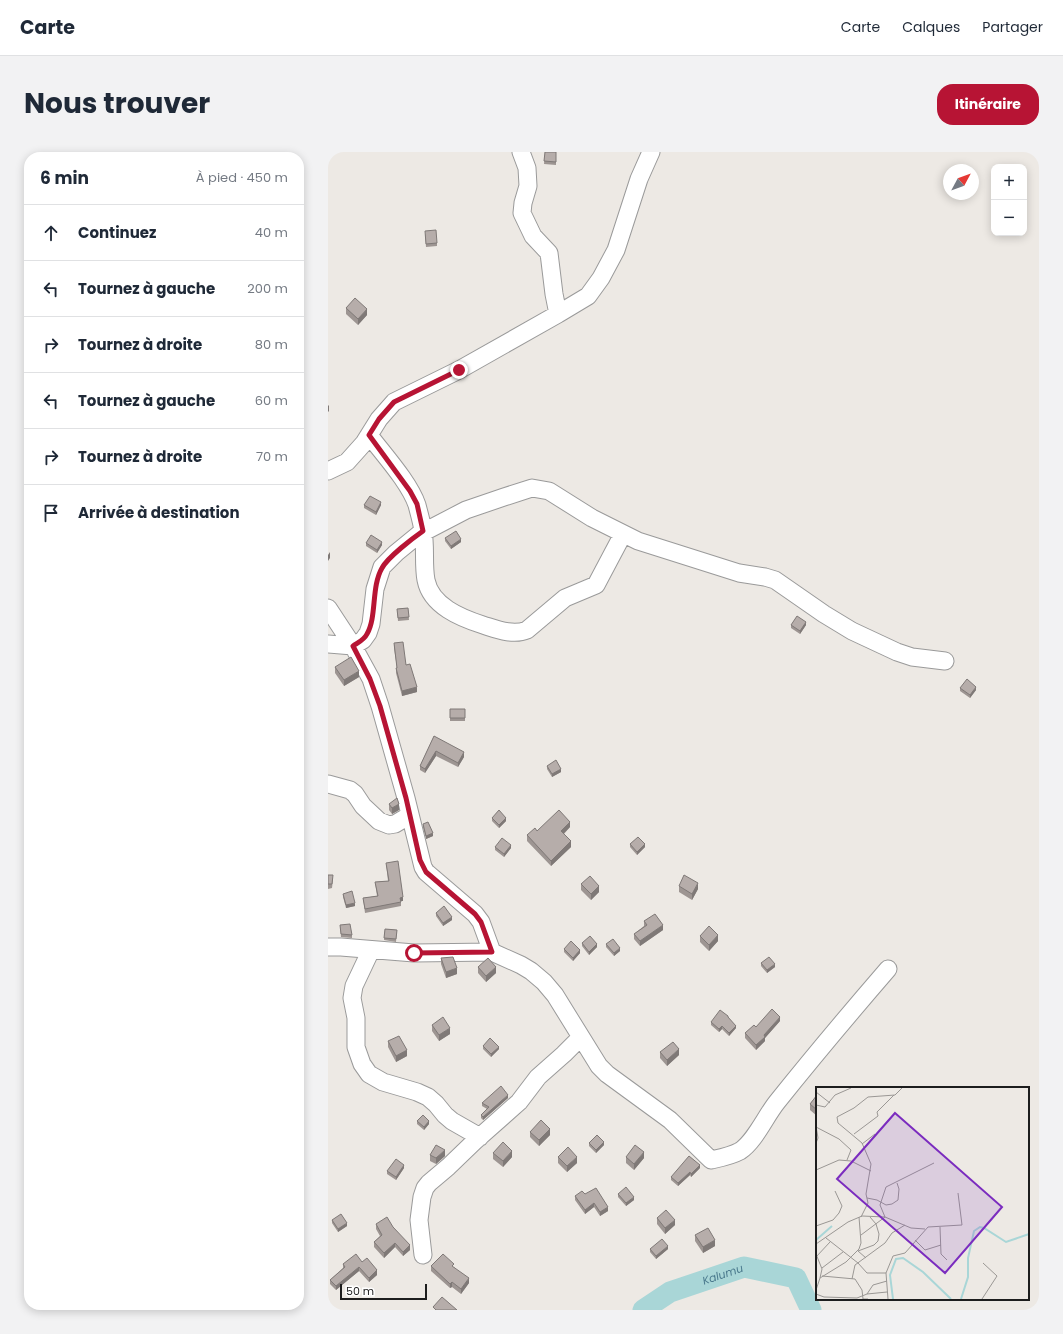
<!DOCTYPE html>
<html lang="fr">
<head>
<meta charset="utf-8">
<style>
  :root { --surface:#fff; --page:#f2f2f3; --text:#1f2937; --muted:#747a83; --line:#e0e1e3; --accent:#b71434 }
  body { margin:0; font-family:Poppins,sans-serif; background:var(--page); color:var(--text) }
  .controls { position:absolute; right:12px; top:12px; display:grid; overflow:hidden; border-radius:8px; box-shadow:0 2px 10px #0003 }
  .controls button { width:36px; height:36px; display:grid; place-items:center; padding:0; border:0; border-bottom:1px solid var(--line); background:var(--surface); color:var(--text); font:20px sans-serif }
  .compass { position:absolute; left:615px; top:12px; width:36px; height:36px; border-radius:50%; background:var(--surface); box-shadow:0 2px 10px #0003; rotate:49deg }
  .scale { position:absolute; left:12px; bottom:10px; width:87px; box-sizing:border-box; padding-left:4px; border:2px solid #1d1d1d; border-top:0; font-size:11px; line-height:14px; white-space:nowrap; color:#1d1d1d; -webkit-text-stroke:3px #fff; paint-order:stroke }
  .stop { position:absolute; width:12px; height:12px; margin:-9px; border:3px solid #b71434; border-radius:50%; background:#fff }
  .stop.end { background:#b71434; border-color:#fff; box-shadow:0 1px 4px #0008 }
  .list { margin:0; padding:0; list-style:none }
  h2 { display:flex; justify-content:space-between; align-items:center; height:52px; margin:0; padding:0 16px; font-size:17px }
  h2 small { font-size:13px; font-weight:400; color:var(--muted) }
  .list li { display:grid; grid-template-columns:26px 1fr auto; gap:12px; align-items:center; box-sizing:border-box; height:56px; padding:0 16px; border-top:1px solid var(--line) }
  .list b { display:block; font-size:15px; white-space:nowrap }
  .list em { font-size:13px; font-style:normal; color:var(--muted) }
  .icon { flex:none; width:22px; height:22px; fill:none; stroke:currentColor; stroke-width:2; stroke-linecap:round; stroke-linejoin:round }
  .map { position:relative; flex:none; width:711px; height:1158px; overflow:hidden; border-radius:16px }
  header { display:flex; align-items:center; gap:24px; box-sizing:border-box; height:56px; padding:0 20px; background:var(--surface); border-bottom:1px solid var(--line) }
  header strong { font-size:19px }
  nav { display:flex; gap:22px; margin-inline-start:auto; font-size:14px }
  .intro { display:flex; align-items:center; justify-content:space-between; box-sizing:border-box; height:96px; padding:0 24px }
  h1 { margin:0; font-size:28px }
  .button { padding:10px 18px; border-radius:16px; background:var(--accent); color:#fff; font-size:14px; font-weight:700 }
  main { display:flex; gap:24px; padding:0 24px }
  aside { flex:1; background:var(--surface); border-radius:16px; box-shadow:0 2px 10px #0003 }
  .map>svg:first-child { display:block }
  .lines { fill:none; stroke-linecap:round; stroke-linejoin:round }
  .river { stroke:#a9d6d7; stroke-width:21 }
  .minor-casing { stroke:#9a9a9a; stroke-width:19 }
  .minor { stroke:#fff; stroke-width:17 }
  .wall { fill:#9d9592 }
  .shaded-wall { fill:#7f7977 }
  .building { fill:#b6adaa; stroke:#7f7977 }
  .route { stroke:#b71434; stroke-width:5 }
  .labels { text-anchor:middle; stroke-width:3.5; stroke-linejoin:round; paint-order:stroke }
  .water-label { font-size:11px; font-style:italic; fill:#4a798d; stroke:#fff }
  .inset-river { fill:none; stroke:#a9d6d7; stroke-width:2 }
  .inset-road { fill:none; stroke:#9a9794; stroke-width:1 }
  .view { fill:#7b2cbf; fill-opacity:0.15; stroke:#7b2cbf; stroke-width:2 }
  .inset-edge { fill:none; stroke:#1d1d1d; stroke-width:2 }
</style>
</head>
<body>
<header>
<strong>Carte</strong>
<nav><a>Carte</a><a>Calques</a><a>Partager</a></nav>
</header>
<div class="intro"><h1>Nous trouver</h1><a class="button">Itinéraire</a></div>
<main>
<aside>
<h2>6 min<small>À pied · 450 m</small></h2>
<ul class="list">
<li><svg class="icon" aria-label="ahead" viewBox="0 0 24 24"><path d="M12 20V5M6 11l6-6 6 6"/></svg><div><b>Continuez</b></div><em>40 m</em></li>
<li><svg class="icon" aria-label="left" viewBox="0 0 24 24"><path d="M17 20v-9H6M10 6l-5 5 5 5"/></svg><div><b>Tournez à gauche</b></div><em>200 m</em></li>
<li><svg class="icon" aria-label="right" viewBox="0 0 24 24"><path d="M7 20v-9h11M14 6l5 5-5 5"/></svg><div><b>Tournez à droite</b></div><em>80 m</em></li>
<li><svg class="icon" aria-label="left" viewBox="0 0 24 24"><path d="M17 20v-9H6M10 6l-5 5 5 5"/></svg><div><b>Tournez à gauche</b></div><em>60 m</em></li>
<li><svg class="icon" aria-label="right" viewBox="0 0 24 24"><path d="M7 20v-9h11M14 6l5 5-5 5"/></svg><div><b>Tournez à droite</b></div><em>70 m</em></li>
<li><svg class="icon" aria-label="arrive" viewBox="0 0 24 24"><path d="M6 21V4h12l-3 4 3 4H6"/></svg><div><b>Arrivée à destination</b></div></li>
</ul>
</aside>
<div class="map">
<svg width="711" height="1158" viewBox="0 0 711 1158">
  <rect width="100%" height="100%" fill="#ede9e4"/>
  <g class="lines">
    <path class="river" id="s1" d="M315,1158L342,1140L416,1115L468,1126L483,1158"/>
    <defs>
      <path id="minor" d="M193,0L199,16L200,34L195,51L194,61L205,84L221,101L226,142L230,162
        M41,283C56,303 81,330 89,353C91,361 94,371 95,379C98,395 95,412 98,428C103,454 133,466 155,473C168,477 185,484 199,478L237,446L268,433L295,382
        M0,319L19,310L36,291L51,267L66,250L131,218L230,162L260,144L273,126L288,98L311,27L323,0
        M0,456L25,494L43,527L52,554L78,646L95,715L98,720L147,762L153,770L164,800
        M0,492L25,494L35,488L40,481L43,472L47,437L54,415L68,401L90,383L138,358L176,345L204,336L221,339L264,366L310,389L411,421L437,425L447,428L496,462L524,479L569,500L584,505L617,509
        M0,632L22,638L27,642L35,654L51,669L61,673L67,672L82,663
        M0,795H13L86,801L164,800L193,813L203,819L216,830L227,843L271,914L279,922L342,968L383,1008C392,1006 403,1004 412,999C427,989 437,965 449,950C485,905 522,861 560,817
        M43,798L26,834L24,846L28,866V895L34,912L41,922L55,930L89,940L100,945L108,952L117,963L124,969L152,985
        M95,1103L91,1068L94,1045L97,1036L101,1031L120,1015L147,989L191,950L210,925L236,902L253,885"/>
    </defs>
    <use href="#minor" class="minor-casing"/>
    <use href="#minor" class="minor"/>
  </g>
  <path class="wall" d="M217,0H228V13L216,12Z
    M97,82L109,91V94L98,95Z
    M18,156L39,163L30,173L18,162Z
    M36,353H53L48,363L36,356Z
    M117,386L133,390L123,397L117,389Z
    M38,391L54,393L49,401L38,394Z
    M80,456L81,468L70,469L69,457Z
    M463,473H478L472,482L463,476Z
    M66,491L78,513L89,540L74,544L68,521V516H69L66,496Z
    M7,515L31,525L16,534L7,521Z
    M632,536L648,538L642,546L632,539Z
    M122,557H137V569H122Z
    M106,584L136,605L130,615L108,604L97,621L92,618V614Z
    M219,614L233,620L224,625L219,617Z
    M61,652L71,658L64,662L61,658Z
    M164,666L178,669L171,676L164,669Z
    M95,672L105,684L98,687L95,675Z
    M242,675L236,682L243,695L223,714L199,689V683L209,679Z
    M302,692L317,695L309,703L302,695Z
    M167,695L183,696L176,705L167,698Z
    M58,711L75,749H73V754L37,761L35,746L49,744L47,730L60,729Z
    M0,723L5,727L4,736L0,737Z
    M253,732L271,740L263,748L253,738Z
    M351,734L370,737L364,748L351,740Z
    M15,742L27,754L18,756L15,745Z
    M108,761L124,768L115,774L108,764Z
    M316,769L335,778L312,794L306,787V782L316,774Z
    M12,773L24,783V786L13,785Z
    M57,777L69,778L68,790L56,788Z
    M372,784L390,789L381,799L372,790Z
    M254,791L269,795L261,803L254,794Z
    M278,792L292,799L286,804L278,795Z
    M236,797L252,801L245,809L236,800Z
    M113,806L129,822L118,826L113,812Z
    M433,811L447,815L439,821L433,814Z
    M150,815L168,821L158,830L150,821Z
    M400,866L408,876L401,884L394,877L391,880L383,873V870Z
    M452,869L437,886V889L428,898L417,886V881L428,875Z
    M104,873L122,882L111,889L104,879Z
    M60,889L79,904L68,910L60,895Z
    M155,894L171,897L163,905L155,897Z
    M332,900L351,903L339,914L332,906Z
    M489,943V964L482,958V952Z
    M180,946L155,968L153,966V963L159,957L154,954V951Z
    M89,969L101,972L96,978L89,972Z
    M202,980L222,983L211,994L202,985Z
    M261,991L276,993L268,1001L261,994Z
    M165,1001L184,1005L175,1015L165,1007Z
    M102,1003L117,1004L108,1012L102,1009Z
    M230,1005L249,1011L239,1020L230,1011Z
    M298,1005L316,1006L306,1018L298,1011Z
    M76,1016L68,1028L59,1022V1019Z
    M372,1016L363,1025L362,1023L350,1034L343,1028V1025Z
    M257,1042L280,1059L272,1064L266,1055L257,1062L247,1048V1044Z
    M290,1042L306,1048L298,1054L290,1045Z
    M329,1066L347,1073L337,1082L329,1072Z
    M4,1068L19,1074L10,1080L4,1071Z
    M48,1072L65,1075L82,1098L75,1104L67,1095L56,1106L46,1095V1090L52,1084L48,1077Z
    M367,1083L387,1094L375,1101L367,1089Z
    M322,1097H340L328,1107L322,1100Z
    M34,1110L49,1123L41,1130L31,1119L8,1138L2,1132V1128L15,1116V1112Z
    M103,1114L126,1115L141,1131L133,1142L124,1135L122,1136L103,1119Z"/>
  <path class="shaded-wall" d="M39,157V163L30,173V167Z
    M1,253V259L0,260V254Z
    M53,350V353L48,363V360Z
    M133,387V390L123,397V394Z
    M54,390V393L49,401V398Z
    M2,400V406L0,409V403Z
    M478,470V473L472,482V479Z
    M31,519V525L16,534V528Z
    M89,535V540L74,544V539Z
    M648,535V538L642,546V543Z
    M108,599V604L97,621V617Z
    M136,600V605L130,615V611Z
    M233,617V620L224,625V622Z
    M71,652V658L64,662V656Z
    M178,666V669L171,676V673Z
    M242,670V675L233,684V679Z
    M105,681V684L98,687V684Z
    M243,689V695L223,714V709Z
    M317,692V695L309,703V700Z
    M183,693V696L176,705V702Z
    M370,731V737L364,748V742Z
    M271,734V740L263,748V742Z
    M75,745V749H72V746Z
    M27,751V754L18,756V753Z
    M124,765V768L115,774V771Z
    M335,773V778L312,794V789Z
    M390,783V789L381,799V793Z
    M269,792V795L261,803V800Z
    M292,796V799L286,804V801Z
    M252,798V801L245,809V806Z
    M447,812V815L439,821V818Z
    M168,815V821L158,830V824Z
    M129,816V822L118,826V820Z
    M452,865V869L437,886V889L428,898V893L436,883Z
    M394,874V877L391,880V877Z
    M408,874V876L401,884V881Z
    M122,876V882L111,889V883Z
    M171,895V897L163,905V902Z
    M351,897V903L339,914V908Z
    M79,898V904L68,910V904Z
    M180,943V946L155,968V965Z
    M101,969V972L96,978V975Z
    M222,977V983L211,994V988Z
    M276,990V993L268,1001V998Z
    M117,998V1004L108,1012V1006Z
    M184,999V1005L175,1015V1009Z
    M316,1000V1006L306,1018V1012Z
    M249,1005V1011L239,1020V1014Z
    M76,1013V1016L68,1028V1025Z
    M372,1013V1016L363,1025V1022Z
    M362,1020V1023L350,1034V1031Z
    M306,1045V1048L298,1054V1051Z
    M266,1051V1055L257,1062V1058Z
    M280,1055V1059L272,1064V1060Z
    M347,1068V1073L337,1082V1076Z
    M19,1071V1074L10,1080V1077Z
    M387,1088V1094L375,1101V1095Z
    M67,1091V1095L56,1106V1101Z
    M82,1093V1098L75,1104V1100Z
    M340,1094V1097L328,1107V1104Z
    M31,1115V1119L8,1138V1134Z
    M49,1118V1123L41,1130V1126Z
    M141,1126V1131L133,1142V1137Z
    M124,1130V1135L122,1136V1132Z"/>
  <path class="building" d="M217,0H228V10L216,9Z
    M108,78L109,91L98,92L97,79Z
    M27,146L39,157L30,167L18,156Z
    M42,344L53,350L48,360L36,353Z
    M128,379L133,387L123,394L117,386Z
    M43,383L54,390L49,398L38,391Z
    M80,456L81,465L70,466L69,457Z
    M469,464L478,470L472,479L463,473Z
    M75,490L78,513L82,512L89,535L74,539L68,516H69L66,491Z
    M23,505L31,519L16,528L7,515Z
    M639,527L648,535L642,543L632,536Z
    M122,557H137V566H122Z
    M106,584L136,600L130,611L108,599L97,617L92,614Z
    M228,608L233,617L224,622L219,614Z
    M69,646L71,652L64,656L61,652Z
    M171,658L178,666L171,673L164,666Z
    M231,658L242,670L233,679L243,689L223,709L199,683L207,676L209,679Z
    M100,670L105,681L98,684L95,672Z
    M310,685L317,692L309,700L302,692Z
    M174,686L183,693L176,702L167,695Z
    M70,709L75,745L72,746L73,750L37,757L35,746L50,744L47,730L61,729L58,711Z
    M0,723H5L4,732H0Z
    M356,723L370,731L364,742L351,734Z
    M262,724L271,734L263,742L253,732Z
    M24,739L27,751L18,753L15,742Z
    M116,754L124,765L115,771L108,761Z
    M327,762L335,773L312,789L306,782L319,773L316,769Z
    M22,772L24,783L13,782L12,773Z
    M381,774L390,783L381,793L372,784Z
    M57,777L69,778L68,787L56,786Z
    M262,784L269,792L261,800L254,791Z
    M285,787L292,796L286,801L278,792Z
    M243,789L252,798L245,806L236,797Z
    M125,805L129,816L118,820L113,806Z
    M441,805L447,812L439,818L433,811Z
    M160,806L168,815L158,824L150,815Z
    M444,857L452,865L436,883L437,885L428,893L417,881L426,873L428,875Z
    M392,858L400,864V865L408,874L401,881L394,874L391,877L383,870Z
    M115,865L122,876L111,883L104,873Z
    M71,884L79,898L68,904L60,889Z
    M162,886L171,895L163,902L155,894Z
    M345,890L351,897L339,908L332,900Z
    M173,934L180,943L155,965L153,963L161,955L154,951Z
    M489,943V958L482,952Z
    M95,963L101,969L96,975L89,969Z
    M213,968L222,977L211,988L202,980Z
    M269,983L276,990L268,998L261,991Z
    M175,990L184,999L175,1009L165,1001Z
    M108,993L117,998L108,1006L102,1003Z
    M307,993L316,1000L306,1012L298,1005Z
    M240,995L249,1005L239,1014L230,1005Z
    M361,1004L372,1013L363,1022L362,1020L350,1031L343,1025Z
    M68,1007L76,1013L68,1025L59,1019Z
    M298,1035L306,1045L298,1051L290,1042Z
    M268,1036L280,1055L272,1060L266,1051L257,1058L247,1044L254,1039L257,1042Z
    M338,1058L347,1068L337,1076L329,1066Z
    M13,1062L19,1071L10,1077L4,1068Z
    M59,1065L65,1075L82,1093L75,1100L67,1091L56,1101L46,1090L54,1083L48,1072Z
    M380,1076L387,1088L375,1095L367,1083Z
    M334,1087L340,1094L328,1104L322,1097Z
    M28,1102L34,1110L39,1106L49,1118L41,1126L31,1115L8,1134L2,1128L17,1115L15,1112Z
    M115,1102L126,1112L124,1114L141,1126L133,1137L124,1130L122,1132L103,1114Z
    M114,1145L129,1158H108L105,1155Z
    M2,1155L5,1158H0V1157Z"/>
  <g class="lines">
    <path class="route" d="M86,801L164,800L153,770L147,762L98,720L92,708L78,646L52,554L42,527L25,494C31,490 36,488 39,482C49,465 43,435 54,416C60,405 85,386 95,379L89,352L82,339L41,283L51,267L66,250L131,218"/>
  </g>
  <g class="labels">
    <g class="water-label">
      <text dy="4" stroke="none"><textPath href="#s1" startOffset="88">Kalumu</textPath></text>
    </g>
  </g>
  <g transform="translate(488 935)">
    <rect width="213" height="213" fill="#ede9e4"/>
    <path class="inset-river" d="M0,153L16,139M77,212L74,188L80,172L87,171L107,185L135,212M145,212L152,190V171L158,144L164,140L168,141L190,155L213,147"/>
    <path class="inset-road" d="M0,5L14,16M0,18L9,20L19,8L35,1M0,39L2,51L0,56M0,40L23,52L35,63L31,73M38,47L62,29L61,25L78,8M46,57L59,47M0,83L23,73L35,74L55,84M51,111L61,113L70,118L76,117L82,113L83,102L81,96M45,130L52,116L50,107L55,77L46,56L22,36L21,30L38,21L52,10L79,8L86,1M0,139L17,133L23,126L26,119L19,104M124,140L125,167L131,173M45,148L69,130L64,118L70,100L118,76M10,151L42,176L51,186H70M99,153L109,163L125,158M0,157L32,135L46,129L69,130L95,141L109,142M0,167L6,182L4,191M0,170L14,155M50,171L42,164L58,158L62,154L63,147L60,137L54,130M6,181L27,165M6,189L39,192L46,203L47,212H52M36,192L39,178L69,156L76,146L89,138M0,203L4,191L30,175L43,162L45,156L43,130M0,207L8,210L41,211L51,207L71,205M51,207L57,198L71,194M72,212L70,186L77,169L89,166L112,140L146,138L142,106M166,212L181,189L167,176"/>
    <path class="view" d="M79,26L186,120L129,186L21,92Z"/>
    <rect width="213" height="213" class="inset-edge"/>
  </g>
</svg>
<div class="controls">
<button>+</button>
<button>−</button>
</div>
<svg class="compass" viewBox="-18 -18 36 36"><path d="M0-13l5 13h-10z" fill="#e53935"/><path d="M0 13l5-13h-10z" fill="#747a83"/></svg>
<div class="scale">50 m</div>
<div class="stop" style="left:86px;top:801px"></div>
<div class="stop end" style="left:131px;top:218px"></div>
</div>
</main>
</body>
</html>
